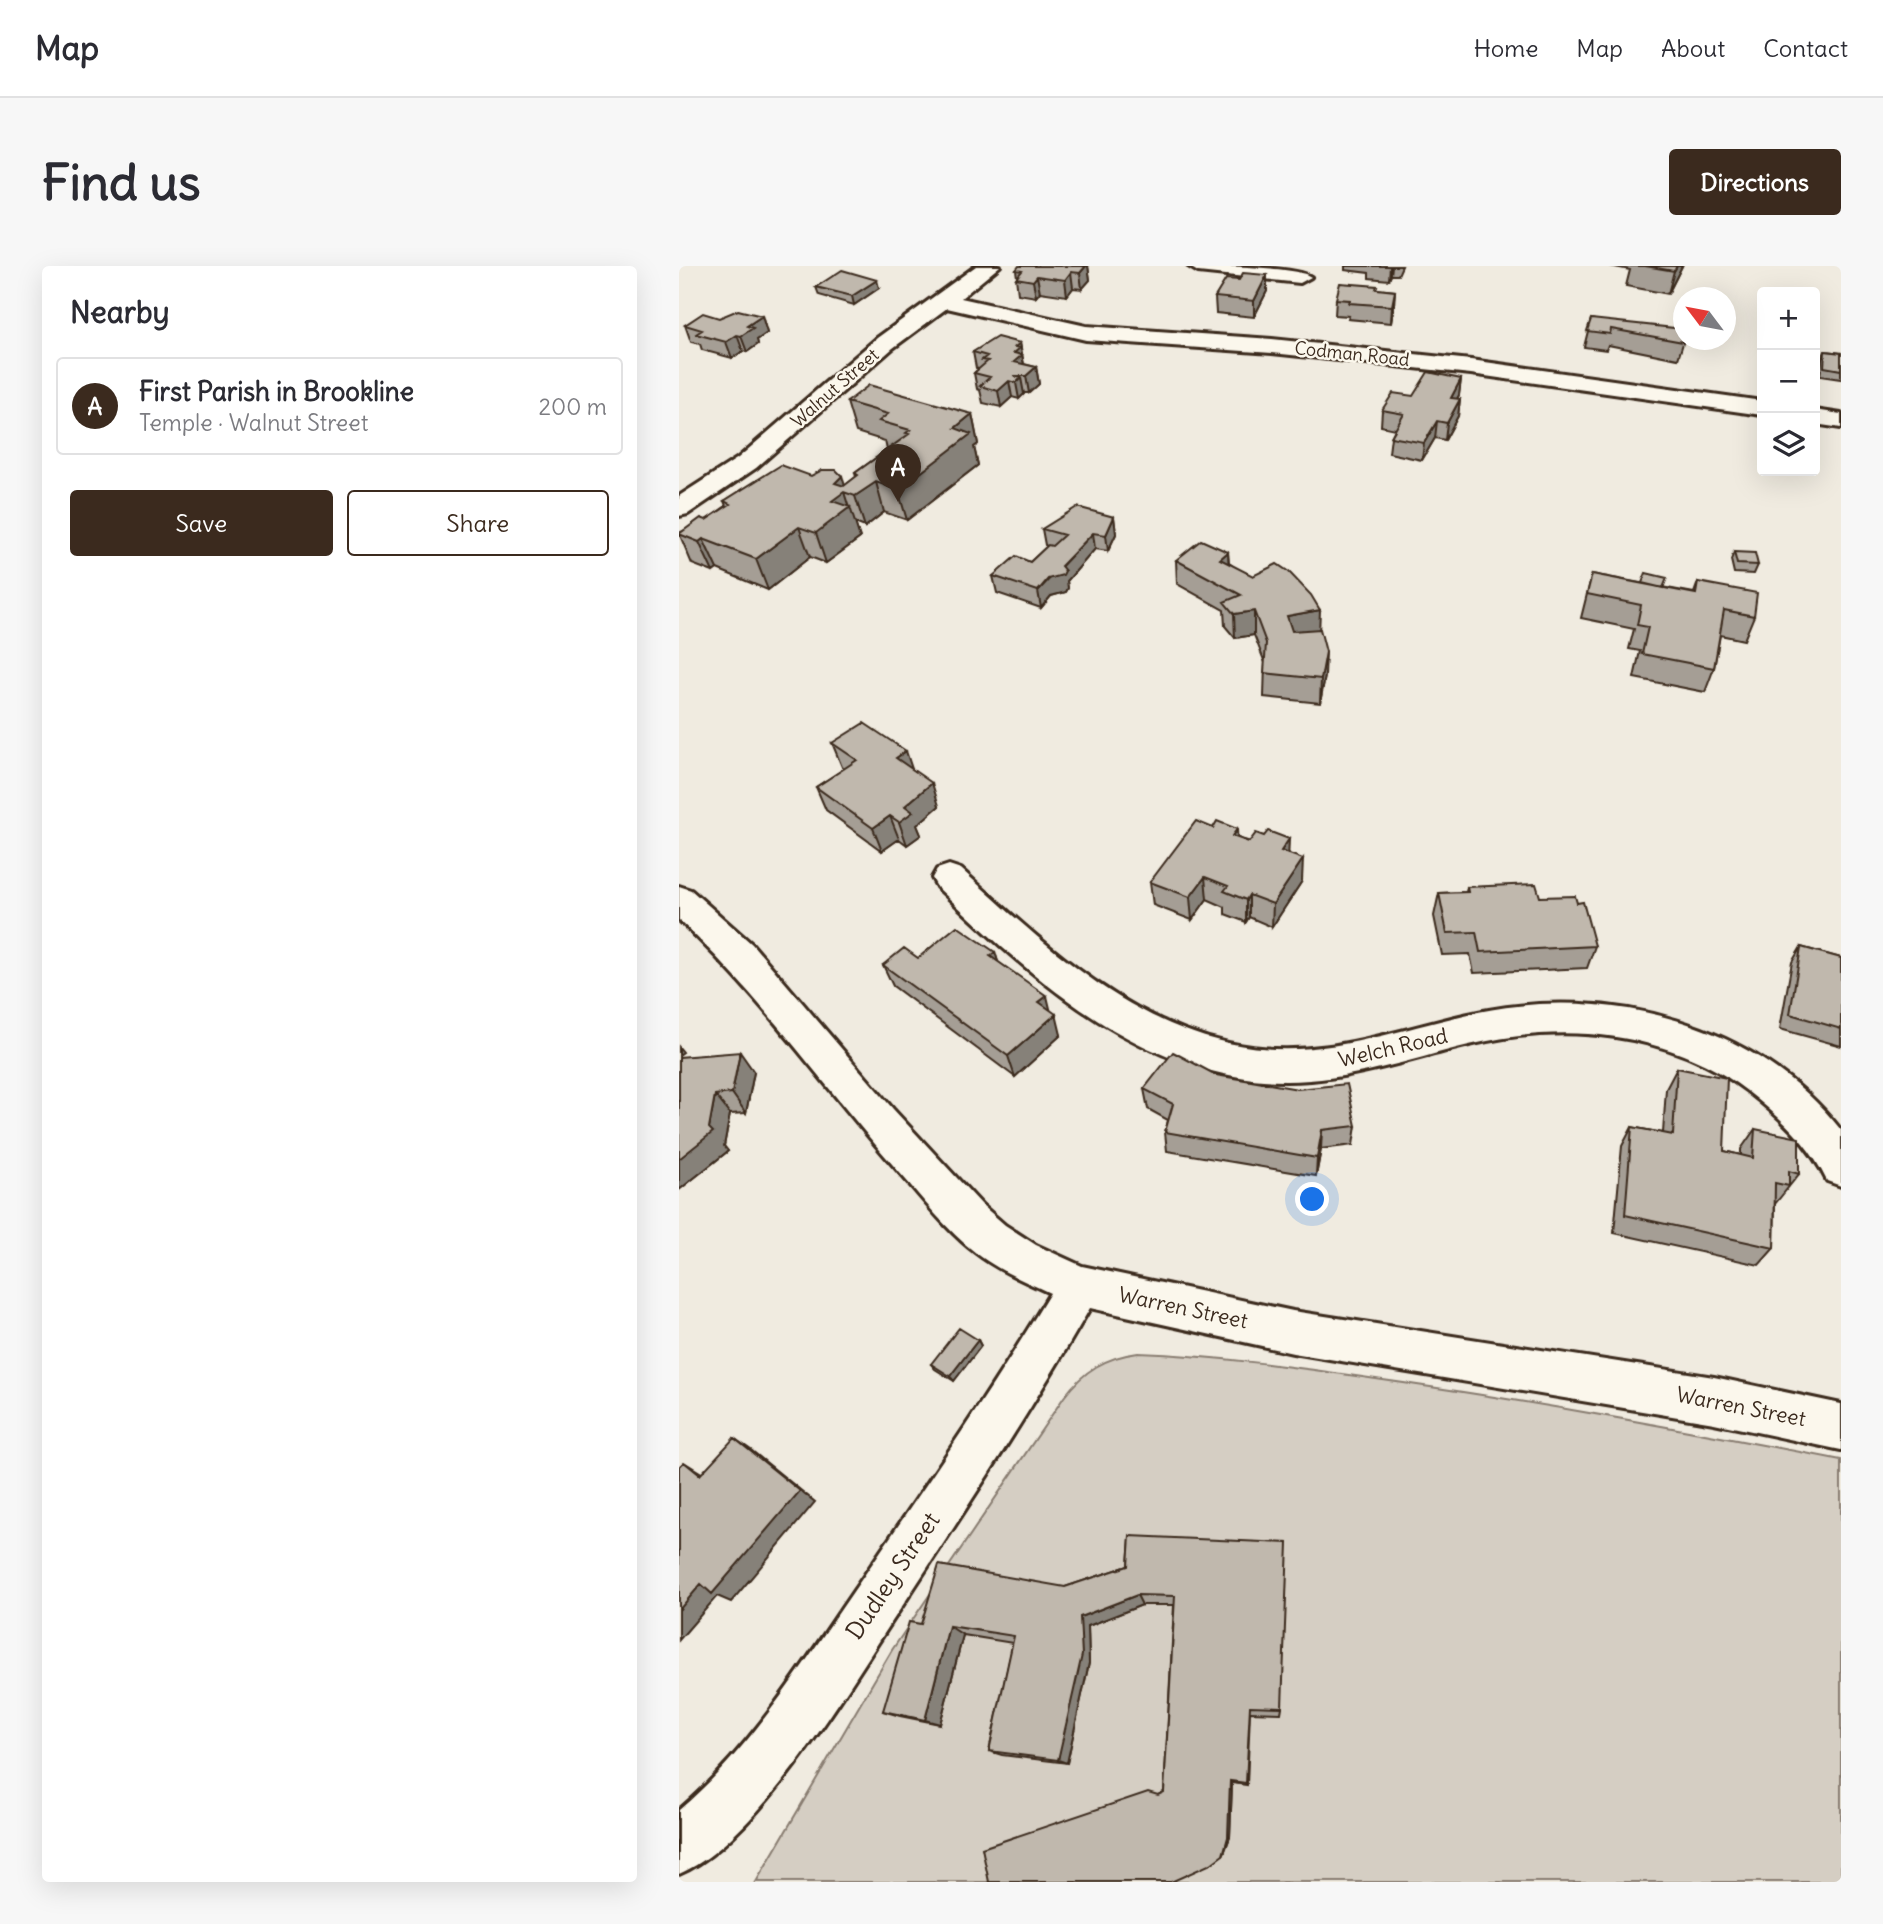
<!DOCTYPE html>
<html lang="en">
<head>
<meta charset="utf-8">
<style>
  :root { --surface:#fff; --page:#f7f7f7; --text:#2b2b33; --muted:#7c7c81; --line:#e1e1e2; --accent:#3b2a1e }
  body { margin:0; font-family:Delius,sans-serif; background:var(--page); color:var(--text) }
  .controls { position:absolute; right:21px; top:21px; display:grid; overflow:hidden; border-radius:7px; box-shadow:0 7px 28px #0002 }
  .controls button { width:63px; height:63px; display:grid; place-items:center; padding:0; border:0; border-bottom:2px solid var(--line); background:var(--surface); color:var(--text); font:35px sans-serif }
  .compass { position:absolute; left:994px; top:21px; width:63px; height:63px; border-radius:50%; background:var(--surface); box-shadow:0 7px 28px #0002; rotate:302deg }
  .you { position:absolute; left:634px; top:934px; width:24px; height:24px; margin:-18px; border:5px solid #fff; border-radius:50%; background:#1a73e8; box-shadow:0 0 0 10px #1a73e833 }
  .badge { display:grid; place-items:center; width:46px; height:46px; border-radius:50%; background:var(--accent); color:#fff; font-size:23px; font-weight:700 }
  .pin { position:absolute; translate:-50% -58px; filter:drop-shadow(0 2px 4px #0008) }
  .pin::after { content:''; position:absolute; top:37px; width:24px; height:21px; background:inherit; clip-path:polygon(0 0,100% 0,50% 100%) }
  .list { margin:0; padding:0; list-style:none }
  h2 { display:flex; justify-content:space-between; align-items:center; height:91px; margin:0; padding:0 28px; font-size:30px }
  h2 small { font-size:23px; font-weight:400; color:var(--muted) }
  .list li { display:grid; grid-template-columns:46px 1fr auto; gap:21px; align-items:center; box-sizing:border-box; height:98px; margin:0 14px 14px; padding:0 14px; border:2px solid var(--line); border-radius:7px }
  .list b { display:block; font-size:26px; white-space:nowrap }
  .list p { margin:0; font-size:23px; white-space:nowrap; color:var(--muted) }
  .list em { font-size:23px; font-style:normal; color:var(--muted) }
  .actions { display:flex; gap:14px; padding:21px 28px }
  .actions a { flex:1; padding:16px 0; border:2px solid var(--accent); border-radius:7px; text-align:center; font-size:24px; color:var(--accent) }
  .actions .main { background:var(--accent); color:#fff }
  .icon { flex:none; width:38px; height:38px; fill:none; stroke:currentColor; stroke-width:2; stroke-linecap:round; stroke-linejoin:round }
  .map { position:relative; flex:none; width:1162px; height:1616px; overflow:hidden; border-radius:7px }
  header { display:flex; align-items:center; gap:42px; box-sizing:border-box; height:98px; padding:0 35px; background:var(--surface); border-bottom:2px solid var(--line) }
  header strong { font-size:33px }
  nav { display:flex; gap:38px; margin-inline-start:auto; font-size:24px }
  .intro { display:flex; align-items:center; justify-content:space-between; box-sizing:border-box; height:168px; padding:0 42px }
  h1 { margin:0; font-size:49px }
  .button { padding:18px 32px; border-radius:7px; background:var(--accent); color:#fff; font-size:24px; font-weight:700 }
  main { display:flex; gap:42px; padding:0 42px }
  aside { flex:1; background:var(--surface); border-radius:7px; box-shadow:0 7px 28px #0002 }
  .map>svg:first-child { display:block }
  .green { fill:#d5cec3; stroke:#887c70; stroke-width:2 }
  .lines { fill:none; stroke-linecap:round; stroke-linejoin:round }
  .minor-casing { stroke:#3b2a1e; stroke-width:6 }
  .minor { fill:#fbf7ec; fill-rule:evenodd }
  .wall { fill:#a59e95; stroke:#3b2a1e; stroke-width:2 }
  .shaded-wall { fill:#868179; stroke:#3b2a1e; stroke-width:2 }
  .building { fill:#c0b8ad; stroke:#3b2a1e; stroke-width:2 }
  .labels { text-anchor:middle; stroke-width:5; stroke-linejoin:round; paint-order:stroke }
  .far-street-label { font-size:18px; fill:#3b2a1e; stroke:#fbf7ec }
  .street-label { font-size:21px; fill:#3b2a1e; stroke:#fbf7ec }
  .near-street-label { font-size:24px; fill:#3b2a1e; stroke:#fbf7ec }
</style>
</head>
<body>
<header>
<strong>Map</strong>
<nav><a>Home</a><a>Map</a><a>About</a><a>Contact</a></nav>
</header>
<div class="intro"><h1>Find us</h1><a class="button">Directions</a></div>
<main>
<aside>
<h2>Nearby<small></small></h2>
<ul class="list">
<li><span class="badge">A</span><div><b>First Parish in Brookline</b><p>Temple · Walnut Street</p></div><em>200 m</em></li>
</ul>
<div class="actions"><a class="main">Save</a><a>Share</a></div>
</aside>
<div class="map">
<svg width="1162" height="1616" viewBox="0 0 1162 1616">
  <rect width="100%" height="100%" fill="#f0ebe0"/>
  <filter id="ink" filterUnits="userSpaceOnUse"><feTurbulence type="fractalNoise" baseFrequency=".0143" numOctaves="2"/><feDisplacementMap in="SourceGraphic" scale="14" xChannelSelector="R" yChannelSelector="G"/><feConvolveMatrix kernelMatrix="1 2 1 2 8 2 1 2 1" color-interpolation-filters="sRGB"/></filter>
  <g filter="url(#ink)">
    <path class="green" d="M459,1087C539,1090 617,1101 697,1113C853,1135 1007,1164 1162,1194V1616H77L213,1384L385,1131C404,1105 427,1091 459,1087Z"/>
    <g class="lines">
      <defs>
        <path id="minor" d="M297,0H321L282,32L407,60L593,73L792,94L1083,135V149L792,108L593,87L407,74L268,42L214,82L77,202L9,248L0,250V230L59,192L198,72Z
          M509,0C531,0 620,0 632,11L621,17L519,6Z
          M1136,144L1162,148V162L1136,158Z
          M270,599L282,603C361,674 442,753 549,777C640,797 713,764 799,746C930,719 1077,756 1162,864V920L1148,915C1130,877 1100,850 1068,825C990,765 884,756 790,779C716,797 646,824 567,812C440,793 348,706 258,621L253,612L258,603Z
          M0,620L12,624L73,678L214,843L303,939L326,959L357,979L403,1000L614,1045L1035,1111L1162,1138V1184L1035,1157L614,1087L411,1042C350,1148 283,1249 216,1351C168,1423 79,1575 0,1608V1544C73,1482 124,1398 178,1320C244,1223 311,1127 371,1027C345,1015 319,1004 297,987C268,965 244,933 220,906C146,822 82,730 0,654Z"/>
      </defs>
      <use href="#minor" class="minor-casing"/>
      <use href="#minor" class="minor"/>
    </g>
    <path class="wall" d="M409,0L411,14L403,23L394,22L388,30L361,26L357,31L339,28L337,12L338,11L337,4Z
      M666,0H723L719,9H712L710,14L690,12V7L666,4Z
      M931,0H1003L989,28L947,20L951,4Z
      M588,9V25L575,51L537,47L536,31L560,14Z
      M137,21L200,22L175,39L140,29Z
      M698,23L716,25L712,57L669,53L670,50L656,49L657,33Z
      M83,50L88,67L78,74L79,78L68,86L64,85L53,92L23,84L21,78L12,76L6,59L40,52Z
      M912,53L1005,74L999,93L929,79L927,84L905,81Z
      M341,77L345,98L357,101L360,118L350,127H345V128L340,133L333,131L322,141L304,137L301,124L298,123L295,107L299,103L297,102L294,86Z
      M1146,85L1162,87V113L1141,110L1143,93Z
      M782,113L780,129L778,133H781L779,150L766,174L756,172L743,194L710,187L712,171L716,163L702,160L703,144L734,130Z
      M168,136L293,148L299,178L295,181L299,199L228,254L205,246L186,261L176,257L181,272L147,297L131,291L89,324L38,303L34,306L13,298L0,267L27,254L47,240L45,235L132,210H163L165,220L177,211L176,207L208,184L206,175L177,166Z
      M435,251L437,268L429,285L416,283L388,315L389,322L387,326L372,330L362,342L318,327L314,310L351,296L368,280L366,279L363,263Z
      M549,286L550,297L640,363L646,410L641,437L585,431L586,397L575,369L556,372L546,360L545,344L498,318L497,294Z
      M1055,286L1079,299L1075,308L1055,307L1052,294Z
      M913,308L1015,327L1019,316L1075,350L1065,374L1041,369L1035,402L1026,426L955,412L961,385L950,383L955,363L902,352Z
      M153,477L234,504L260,540L238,559L242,569L228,579L220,573L203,585L147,544L137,521L165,503L163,501Z
      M558,572L610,587L623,615L593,661L570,651L567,656L546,648V641L528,633L513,654L474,639L471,616Z
      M788,621L898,637L916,680L908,702L795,707L791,688L763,689L755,650L760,627L787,626Z
      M1122,681L1162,692V780L1101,763L1113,696Z
      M316,686L319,696L371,745L382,769L336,811L214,720L204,699L239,692Z
      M0,791L75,806L67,847L51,848L45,880L49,885L0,924Z
      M998,802L1045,885L1062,889V883L1076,863L1120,908L1096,938L1095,982L1080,999L935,967L943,880L953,861L984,867L987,823Z
      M465,823L677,860L674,879L642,883L637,910L488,885L486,866L489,854L469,843Z
      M299,1074L302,1080L275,1115L256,1103L252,1098Z
      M451,1270L603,1441L602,1447L571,1446L568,1519L553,1517L551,1571L545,1587L479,1529L485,1526L495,1339H463L409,1360L410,1397L388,1497L323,1489L310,1485L334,1377L284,1369L261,1458L221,1450L204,1445L242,1358L386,1321L449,1300Z"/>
    <path class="shaded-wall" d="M407,0H409L411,14L403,23L401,7Z
      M711,0H713L712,9L710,14Z
      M998,0H1003L989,28L995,5Z
      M392,6L394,22L388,30L386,14Z
      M588,9V25L575,51V35Z
      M358,10L361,26L357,31L354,15Z
      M198,14L200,22L175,39L173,30Z
      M716,25L715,41L712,57L713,40Z
      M83,50L88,67L78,74L79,78L68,86L62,70L68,60Z
      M58,69L64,85L53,92L47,76Z
      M341,77L343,89L346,105L335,96L336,81Z
      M357,101L360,118L350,127L347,110Z
      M342,112L345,128L340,133L337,117Z
      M782,113L780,129L770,148L772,132Z
      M330,115L333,131L322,141L319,125Z
      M781,133L779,150L766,174L768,157Z
      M293,148L299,178L295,181L299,199L228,254L219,224L276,162Z
      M758,155L756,172L743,194L745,177Z
      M163,210L168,227L165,226L170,242L171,241L181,272L147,297L137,267L153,235L156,217Z
      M197,216L205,246L186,261L176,230Z
      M435,251L437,268L429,285L427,269Z
      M120,261L131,291L89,324L77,293Z
      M414,267L416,283L388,315L389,322L387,326L372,330L362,342L359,325Z
      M24,273L38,303L34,306L20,276Z
      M549,286L550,310L541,293Z
      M641,344L640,368L608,374V350Z
      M575,345V369L556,372L555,348Z
      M647,386L646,410L641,437L642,413Z
      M227,485L235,509L217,492Z
      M253,517L260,540L238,559L242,569L228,579L220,556L226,540Z
      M211,550L220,573L203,585L194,562Z
      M558,563L559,586L553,570Z
      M610,573L609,596L602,585Z
      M624,593L623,615L593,661L594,638Z
      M526,611L528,633L513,654L511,631Z
      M570,629V651L567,656V634Z
      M316,686L323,708L311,690Z
      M368,730L373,751L360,736Z
      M377,748L382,769L336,811L329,790Z
      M0,781L4,786L0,789Z
      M61,786L75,806L67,847L53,827Z
      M36,829L51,848L45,880L49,885L0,924V893L30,862Z
      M643,864L642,883L637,910L638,892Z
      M299,1074L302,1080L275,1115L271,1110Z
      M55,1172L72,1184L136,1236L52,1336L38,1330L0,1374V1344Z
      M5,1196L24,1208L21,1209Z
      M458,1329L463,1339L409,1360L410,1397L388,1497L379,1494L401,1351Z
      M270,1360L284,1369L261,1458L246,1454Z
      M551,1515L553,1517L551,1571L545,1587L544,1589Z"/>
    <path class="building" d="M340,0H407L401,7L392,6L386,14L358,10L354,15L337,12L343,5L337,4Z
      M966,0H998L995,5Z
      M163,4L198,14L173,30L137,21Z
      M564,7L588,9L575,35L536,31L547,13L560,14Z
      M661,17L698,20L697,23L716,25L713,40L670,37L671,34L657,33Z
      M59,44L83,50L68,60L74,62L62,70L58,69L47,76L17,68L23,64L6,59L24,47L40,52Z
      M912,53L1004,63V76L932,63L931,68L908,65Z
      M318,71L341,77L336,81L341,82L335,87L343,89L335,96L357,101L347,110H335L342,112L337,117L330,115L319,125L301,120L311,111L295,107L309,95L303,94L308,90L294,86Z
      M1146,85L1162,87V104L1145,101Z
      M749,106L782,113L772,132L781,133L768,157L758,155L745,177L712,171L725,148L703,144L714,127L734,130Z
      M190,119L293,148L276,162L292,168L219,224L197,216L176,230L165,226L153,235L171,241L137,267L120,261L77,293L24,273L20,276L0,268L22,252L27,254L51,238L45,235L102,199L132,210L143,204H157L163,210L156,217L165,220L179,209L176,207L230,168L227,167L231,164L200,155L209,148L168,136Z
      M398,241L435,251L427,269L414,267L382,300L386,305L384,309L369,313L359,325L314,310L337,290L351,296L369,279L373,280L385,269L363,263Z
      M522,274L549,286L541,293L574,310L598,298L610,306L632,329L641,344L608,350L613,365L641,363L647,386L642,413L585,407L587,377L575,345L555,348L545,336L562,329L497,294Z
      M1055,286L1076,287L1079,299L1058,298Z
      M967,307L988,312L984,322L963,317Z
      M913,308L1017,328L1019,316L1078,327L1075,350L1045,344L1035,402L963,388L969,361L958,359L962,339L908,328Z
      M185,457L227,485L217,492L253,517L226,540L234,546L220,556L211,550L194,562L137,521L178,494L153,477Z
      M517,555L534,562L538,555L558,563L553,570L570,576L577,567L585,570L589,565L610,573L602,585L624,593L594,638L570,629L567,634L545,625L549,620L526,611L511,631L471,616Z
      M857,618L861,631L896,630L898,637L904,636L916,680L801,686L797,666L768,667L760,627L789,626L788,621Z
      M278,660L316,686L311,690L368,730L360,736L377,748L329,790L204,699L225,682L239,692Z
      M1122,681L1162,692V763L1111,748Z
      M61,786L53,827L36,829L30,862L34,866L0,893V791Z
      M494,786L537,809L619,823L668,818L677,860L643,864L638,892L486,866L494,838L465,823Z
      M998,802L1048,812L1045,885L1074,892L1076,863L1120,872V908L1110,905V920L1096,917L1095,982L946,949L953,861L994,869Z
      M280,1062L299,1074L271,1110L252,1098Z
      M55,1172L121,1225L33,1328L22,1318L0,1344V1201L5,1196L21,1209Z
      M451,1270L609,1277L603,1441L571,1440L567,1517L551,1515L549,1571L544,1589L532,1598L492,1616H310L303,1582L469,1526L479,1529L485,1526L496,1330L458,1329L401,1351L403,1389L379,1494L310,1485L335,1370L270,1360L246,1454L204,1445L230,1356L242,1358L260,1299L386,1321L449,1300Z"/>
  </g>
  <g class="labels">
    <g class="far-street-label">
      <text transform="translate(673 88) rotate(6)" y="6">Codman Road</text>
      <text transform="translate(156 122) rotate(-41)" y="6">Walnut Street</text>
    </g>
    <g class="street-label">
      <text transform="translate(714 782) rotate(-13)" y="7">Welch Road</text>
      <text transform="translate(504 1042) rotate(12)" y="7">Warren Street</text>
      <text transform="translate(1062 1141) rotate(11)" y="7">Warren Street</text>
    </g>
    <g class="near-street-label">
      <text transform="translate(214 1310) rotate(-56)" y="8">Dudley Street</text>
    </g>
  </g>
</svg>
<div class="controls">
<button>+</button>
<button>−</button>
<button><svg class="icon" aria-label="layers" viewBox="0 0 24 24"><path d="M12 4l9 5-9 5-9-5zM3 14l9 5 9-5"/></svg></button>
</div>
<svg class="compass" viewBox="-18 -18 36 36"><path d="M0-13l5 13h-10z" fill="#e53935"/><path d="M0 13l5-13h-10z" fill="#7c7c81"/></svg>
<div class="you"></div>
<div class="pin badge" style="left:219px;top:236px">A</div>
</div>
</main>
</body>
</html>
